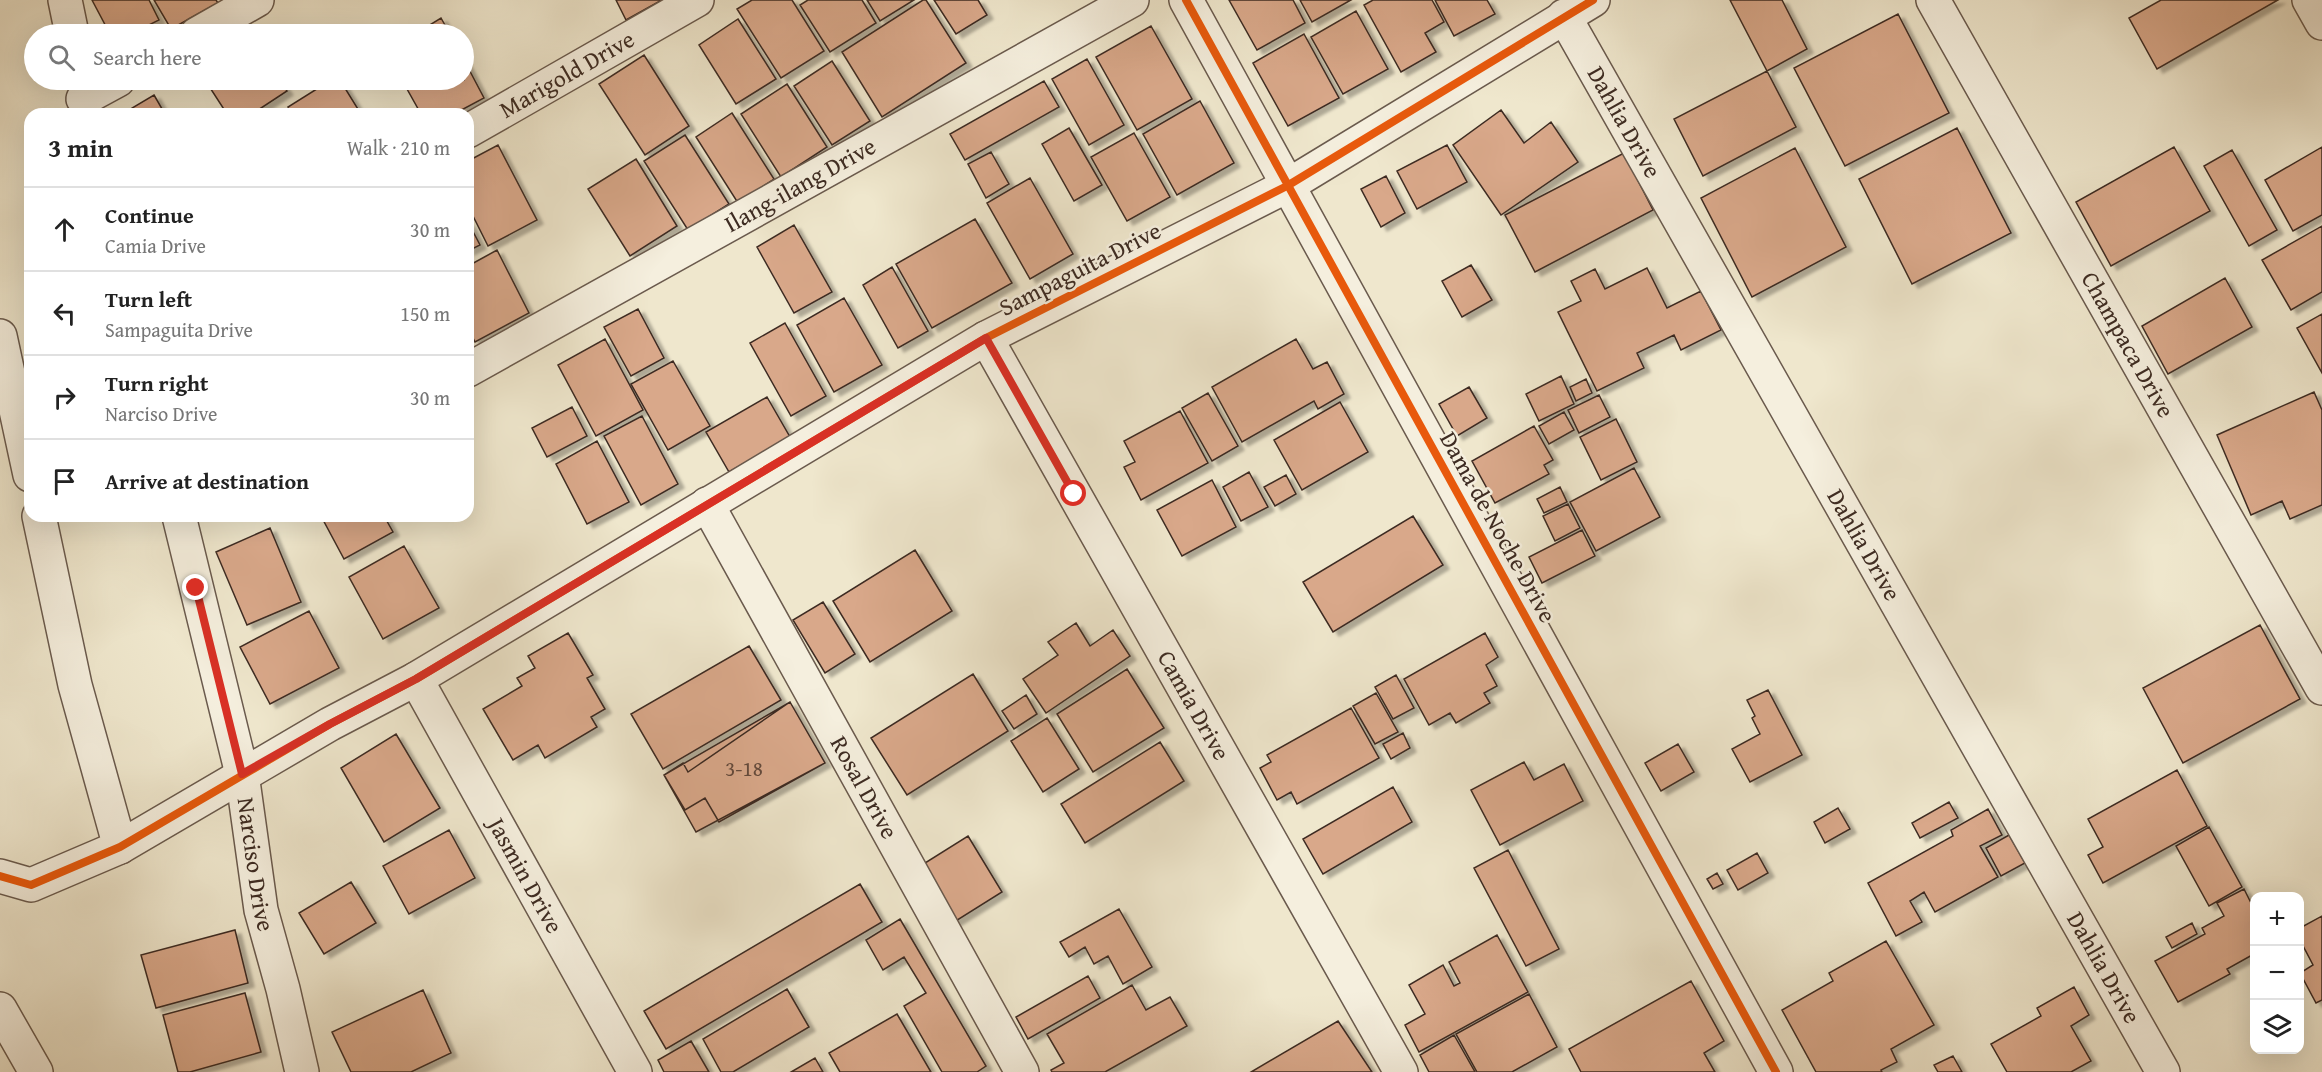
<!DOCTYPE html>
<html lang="en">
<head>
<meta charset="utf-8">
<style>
  :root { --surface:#fff; --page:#f6f6f6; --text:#222; --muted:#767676; --line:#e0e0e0 }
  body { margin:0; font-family:"Gentium Book Plus",serif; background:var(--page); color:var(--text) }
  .controls { position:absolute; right:18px; bottom:18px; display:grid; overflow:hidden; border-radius:12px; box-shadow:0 6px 24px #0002 }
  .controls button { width:54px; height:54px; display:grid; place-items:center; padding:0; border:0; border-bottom:2px solid var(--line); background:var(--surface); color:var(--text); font:30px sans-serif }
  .stop { position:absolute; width:18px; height:18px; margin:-14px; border:4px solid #d93025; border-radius:50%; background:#fff }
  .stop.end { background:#d93025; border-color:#fff; box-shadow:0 2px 6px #0008 }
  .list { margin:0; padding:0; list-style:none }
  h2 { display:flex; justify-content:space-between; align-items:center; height:78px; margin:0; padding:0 24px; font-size:26px }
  h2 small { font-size:20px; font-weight:400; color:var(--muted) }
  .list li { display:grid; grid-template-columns:39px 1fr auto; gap:18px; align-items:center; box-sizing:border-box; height:84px; padding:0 24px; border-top:2px solid var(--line) }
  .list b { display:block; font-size:22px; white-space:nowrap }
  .list p { margin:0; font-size:20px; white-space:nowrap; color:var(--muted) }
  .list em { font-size:20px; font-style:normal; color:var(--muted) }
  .icon { flex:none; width:33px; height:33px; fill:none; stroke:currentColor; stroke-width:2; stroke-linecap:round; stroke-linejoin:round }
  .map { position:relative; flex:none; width:2322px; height:1072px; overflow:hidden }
  .search { position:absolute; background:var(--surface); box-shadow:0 6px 24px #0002; left:24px; top:24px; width:450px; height:66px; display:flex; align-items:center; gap:15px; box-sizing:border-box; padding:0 21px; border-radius:33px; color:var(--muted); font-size:22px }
  .panel { position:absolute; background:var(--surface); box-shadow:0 6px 24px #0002; left:24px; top:108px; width:450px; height:414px; border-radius:18px }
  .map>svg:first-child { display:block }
  .building { fill:#d9a88a; stroke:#3d2b22; stroke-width:1.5; filter:url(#shadow) }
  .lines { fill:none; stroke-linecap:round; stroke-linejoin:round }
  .minor-casing { stroke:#6a5a4d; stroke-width:36 }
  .minor { stroke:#f5efde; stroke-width:33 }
  .cycleway-casing { stroke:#f5efde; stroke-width:11 }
  .cycleway { stroke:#e8590c; stroke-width:8 }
  .route { stroke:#d93025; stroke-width:8 }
  .labels { text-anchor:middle; stroke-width:5; stroke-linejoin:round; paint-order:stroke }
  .number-label { font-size:21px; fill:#644a3c }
  .street-label { font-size:24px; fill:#3d2b22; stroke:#f5efde }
</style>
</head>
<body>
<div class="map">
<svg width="2322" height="1072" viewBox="0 0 2322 1072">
  <defs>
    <filter id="shadow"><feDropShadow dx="6" dy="4" stdDeviation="1.5" flood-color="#0004"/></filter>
  </defs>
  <rect width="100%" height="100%" fill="#efe7cd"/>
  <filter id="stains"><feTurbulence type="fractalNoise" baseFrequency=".00333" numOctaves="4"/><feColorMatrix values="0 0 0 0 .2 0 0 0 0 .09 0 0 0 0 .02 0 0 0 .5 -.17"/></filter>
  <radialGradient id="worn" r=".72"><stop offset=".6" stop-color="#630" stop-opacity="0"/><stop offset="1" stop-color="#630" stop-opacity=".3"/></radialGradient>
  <path class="building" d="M92,0H149L159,20L131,34H110Z
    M154,0H216L218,3L171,29Z
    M616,0H662L626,20Z
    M752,0H792L824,51L781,78L737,9Z
    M808,0H862L876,23L830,52L800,5Z
    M867,0H914L880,21Z
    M923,0H926L966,63L882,117L842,52Z
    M934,0H978L987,15L956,34Z
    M1229,0H1293L1305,23L1257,50Z
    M1300,0H1351L1312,22Z
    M1373,0H1432L1444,22L1425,33L1436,52L1401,72L1364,5Z
    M1435,0H1487L1495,14L1454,36Z
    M1730,0H1782L1807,49L1767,71Z
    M2161,0H2278L2157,69L2129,18Z
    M1356,11L1388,69L1343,94L1311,37Z
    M1898,14L1949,113L1845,166L1794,68Z
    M441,18L450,34H415Z
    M738,19L776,79L736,104L699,45Z
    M1151,26L1192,99L1137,130L1096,57Z
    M1304,34L1339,98L1288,126L1253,63Z
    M644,55L689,126L645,155L599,84Z
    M1087,59L1124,125L1089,145L1052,79Z
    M464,60L484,98L454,114H421L402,80H464Z
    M832,61L870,121L832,145L794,86Z
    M1767,71L1796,127L1703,176L1674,119Z
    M205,80H279L287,91L252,114H227Z
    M331,80H340L361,114H292L288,107Z
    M1044,81L1059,107L965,160L950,134Z
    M787,84L827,147L781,177L741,114Z
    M154,95L165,114H128L127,111Z
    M1200,101L1234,163L1177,195L1143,134Z
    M1501,110L1524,143L1551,122L1578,162L1501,215L1453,145Z
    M732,113L774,179L738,203L696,137Z
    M1069,128L1102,185L1074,201L1042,144Z
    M1957,128L2011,233L1912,284L1859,179Z
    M1134,133L1170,197L1127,221L1091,157Z
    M685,135L729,204L688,230L644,161Z
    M498,145L537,220L488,246L468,206V161Z
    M1447,145L1467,182L1417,209L1397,171Z
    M2174,147L2210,211L2111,266L2076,202Z
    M2322,147V215L2293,231L2265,180Z
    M1795,148L1846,247L1752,297L1701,198Z
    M2232,150L2277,230L2249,246L2204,166Z
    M991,152L1009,184L986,198L968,164Z
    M1624,153L1653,210L1535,272L1505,215Z
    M636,159L677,226L630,256L588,189Z
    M1386,176L1405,213L1381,227L1361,189Z
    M1030,178L1073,254L1030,279L987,203Z
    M975,219L1012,283L932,328L896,264Z
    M468,222L480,245L468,251Z
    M794,225L832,292L794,313L757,247Z
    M2322,226V292L2291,310L2262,260Z
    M497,250L529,313L475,342L468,328V266Z
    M1471,265L1492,300L1462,317L1442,281Z
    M892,267L928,331L898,348L863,285Z
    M1647,268L1667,308L1701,291L1721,330L1681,350L1674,335L1637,353L1644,368L1597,391L1558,312L1581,301L1571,281L1595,269L1605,289Z
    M2225,278L2252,327L2168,374L2142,326Z
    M844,298L882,365L834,392L797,325Z
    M638,309L664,358L631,376L604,327Z
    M2322,314V373L2297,328Z
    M785,323L826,396L791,416L750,343Z
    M605,339L643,410L596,436L558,365Z
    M1296,339L1313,369L1327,362L1344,394L1318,409L1314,401L1242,442L1212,387Z
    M673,361L710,426L668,450L631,384Z
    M1561,376L1574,404L1539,421L1526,394Z
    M1586,379L1592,393L1576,401L1570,387Z
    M1469,387L1487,418L1457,436L1439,404Z
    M2314,392L2322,410V505L2290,519L2282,501L2251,515L2217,435Z
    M1208,393L1238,446L1212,461L1182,408Z
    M1599,395L1610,417L1579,433L1568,410Z
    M767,397L790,437L729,472L706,432Z
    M1340,402L1368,452L1302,490L1274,440Z
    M572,407L587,436L547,457L532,428Z
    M1180,411L1208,463L1141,500L1124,467L1135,462L1124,441Z
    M1564,412L1574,430L1549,444L1539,426Z
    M642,416L678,484L641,505L604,436Z
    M1616,419L1637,462L1601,480L1580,437Z
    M1534,426L1553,460L1544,465L1549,474L1495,503L1472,461Z
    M597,441L629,502L587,524L556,464Z
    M1634,468L1660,517L1596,551L1570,502Z
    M1249,472L1268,507L1241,521L1223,487Z
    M1286,475L1296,494L1275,506L1264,487Z
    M1212,480L1236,527L1182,556L1157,510Z
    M1560,487L1567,502L1544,513L1537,499Z
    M1568,504L1580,528L1555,541L1543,516Z
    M321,516H384L393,532L344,559Z
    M1413,516L1443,565L1333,632L1303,582Z
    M270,528L301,602L247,625L216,552Z
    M1582,530L1595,556L1542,583L1529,557Z
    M404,546L439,608L383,639L349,577Z
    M915,550L952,611L870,662L833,601Z
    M823,602L855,654L825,673L793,620Z
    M309,611L339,668L270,704L240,647Z
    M1076,623L1090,646L1113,630L1130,656L1046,713L1023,679L1058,655L1048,642Z
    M2260,625L2300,699L2183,763L2143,688Z
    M568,633L593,675L587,678L605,709L591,717L597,727L545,758L538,745L513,760L483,709L522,686L517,678L535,668L528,656Z
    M1485,633L1498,657L1486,665L1497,686L1484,693L1490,703L1456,723L1450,713L1429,725L1404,679Z
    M749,646L781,700L663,769L631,714Z
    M1127,669L1164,728L1093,772L1057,714Z
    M973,674L1008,731L907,795L871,738Z
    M1396,675L1414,708L1393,719L1375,687Z
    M1768,690L1802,755L1750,782L1732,749L1760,734L1752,718L1755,716L1747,700Z
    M1376,693L1398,732L1375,744L1353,706Z
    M1026,695L1037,714L1014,729L1002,711Z
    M790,702L825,763L719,822L705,798L685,810L664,775L683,763L688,772Z
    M790,702L825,763L696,832L664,775Z
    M1351,708L1379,758L1297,804L1291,792L1277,800L1260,768L1271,762L1267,755Z
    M1047,718L1079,769L1043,792L1011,741Z
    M1403,733L1410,748L1391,759L1383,744Z
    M396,734L440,808L384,842L341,768Z
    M1160,742L1184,781L1085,843L1061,804Z
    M1678,744L1694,772L1661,791L1645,763Z
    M1524,762L1534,780L1564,764L1583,801L1500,845L1471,790Z
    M2177,770L2207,826L2103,883L2088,855L2103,847L2088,819Z
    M1393,787L1412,822L1323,874L1303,839Z
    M1949,802L1958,818L1920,838L1912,823Z
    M1838,808L1850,829L1825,843L1814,822Z
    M1988,809L2002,835L1980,846L1998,877L1935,912L1924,892L1910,901L1922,922L1896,936L1868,883L1953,836L1951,830Z
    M2209,827L2242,887L2209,906L2176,846Z
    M449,830L475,878L409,914L383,866Z
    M2009,835L2025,863L2001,876L1986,848Z
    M968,836L1002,892L951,924L917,868Z
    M1508,850L1559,949L1526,966L1474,868Z
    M1757,853L1768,873L1738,890L1727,870Z
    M1717,873L1723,884L1713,889L1707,879Z
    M351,882L376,923L324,954L299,913Z
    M860,884L882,922L666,1049L644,1011Z
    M2244,889L2254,909V954L2227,969L2230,974L2178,1002L2155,961L2205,934L2202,928L2224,916L2217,903Z
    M1119,909L1152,967L1123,984L1108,956L1094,964L1085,947L1069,957L1060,942Z
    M2322,916V1000L2316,1003L2300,973L2313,965L2300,940V928Z
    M900,919L986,1066L977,1072H942L904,1006L926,993L904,957L883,970L866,940Z
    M2192,923L2197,934L2172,948L2166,937Z
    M235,930L248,983L156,1008L141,955Z
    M1497,935L1528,992L1419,1052L1405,1025L1425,1014L1409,985L1443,965L1454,986L1460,983L1449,962Z
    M1886,941L1934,1025L1891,1049L1897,1062L1881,1070L1882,1072H1816L1782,1010L1833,981L1829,973Z
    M1088,976L1100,998L1028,1039L1016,1017Z
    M1691,981L1724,1041L1704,1053L1715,1072H1581L1569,1049Z
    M1132,985L1146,1010L1170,997L1187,1026L1105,1072H1052L1051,1070L1064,1063L1047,1034Z
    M2074,987L2089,1015L2071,1026L2091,1061L2071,1072H2007L1991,1044L2041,1016L2037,1008Z
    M787,989L809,1027L733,1072H721L703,1039Z
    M423,990L451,1053L411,1072H351L332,1032Z
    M245,993L261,1052L190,1072H178L163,1015Z
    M1529,994L1557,1047L1512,1072H1477L1456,1034Z
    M897,1014L931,1072H840L829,1053Z
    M1338,1021L1372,1072H1251Z
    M1454,1035L1475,1072H1429L1420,1055Z
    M691,1041L709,1072H664L658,1060Z
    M1953,1056L1962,1072H1938L1934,1065Z
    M815,1058L823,1072H791Z"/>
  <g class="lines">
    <defs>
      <g id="minor">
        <path d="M65,0L72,34"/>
        <path d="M1186,0L1776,1072"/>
        <path id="s1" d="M1933,0L2322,688"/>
        <path d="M2309,0L2322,23"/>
        <path id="s2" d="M1564,16L2163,1072"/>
        <path d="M197,34L257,0"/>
        <path d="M83,99L118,80"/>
        <path id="s3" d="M468,131L697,0"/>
        <path d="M0,336L30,475"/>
        <path id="s4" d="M986,338L1401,1072"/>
        <path id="s5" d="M468,370L1132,0"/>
        <path id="s6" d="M707,504L1022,1072"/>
        <path d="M39,516L75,685L120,847"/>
        <path id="s7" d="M179,516L242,774L261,910L283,989L302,1072"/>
        <path id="s8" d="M416,679L635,1072"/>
        <path d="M0,876L31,885L120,847L330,724L416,679L986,338L1287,186L1593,0"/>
        <path d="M0,1009L36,1072"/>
      </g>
    </defs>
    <use href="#minor" class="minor-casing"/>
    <use href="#minor" class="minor"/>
    <defs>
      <path id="cycleway" d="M1186,0L1776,1072
        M0,876L31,885L120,847L330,724L416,679L986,338L1287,186L1593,0"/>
    </defs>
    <use href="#cycleway" class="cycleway-casing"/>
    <use href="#cycleway" class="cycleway"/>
  </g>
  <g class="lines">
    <path class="route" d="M196,588L242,774L330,724L416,679L986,338L1074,494"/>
  </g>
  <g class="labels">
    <g class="number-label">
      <text x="744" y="776">3-18</text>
    </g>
    <g class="street-label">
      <text dy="8" stroke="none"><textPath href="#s3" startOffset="114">Marigold Drive</textPath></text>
      <text dy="8" stroke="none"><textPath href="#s2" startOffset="122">Dahlia Drive</textPath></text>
      <text dy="8" stroke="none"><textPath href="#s5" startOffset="380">Ilang-ilang Drive</textPath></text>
      <text transform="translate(1080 269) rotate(-27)" y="8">Sampaguita Drive</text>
      <text dy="8" stroke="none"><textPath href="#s1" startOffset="396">Champaca Drive</textPath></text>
      <text transform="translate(1498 527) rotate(61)" y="8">Dama de Noche Drive</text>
      <text dy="8" stroke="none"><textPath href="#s2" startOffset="608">Dahlia Drive</textPath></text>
      <text dy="8" stroke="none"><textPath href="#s4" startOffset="422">Camia Drive</textPath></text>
      <text dy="8" stroke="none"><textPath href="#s6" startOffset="324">Rosal Drive</textPath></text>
      <text dy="8" stroke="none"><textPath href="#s7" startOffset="357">Narciso Drive</textPath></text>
      <text dy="8" stroke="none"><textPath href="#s8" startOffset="225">Jasmin Drive</textPath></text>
      <text dy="8" stroke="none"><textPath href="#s2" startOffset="1094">Dahlia Drive</textPath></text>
    </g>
  </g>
  <rect width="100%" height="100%" filter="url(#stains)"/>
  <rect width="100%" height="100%" fill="url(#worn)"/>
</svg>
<div class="controls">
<button>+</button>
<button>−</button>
<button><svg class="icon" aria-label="layers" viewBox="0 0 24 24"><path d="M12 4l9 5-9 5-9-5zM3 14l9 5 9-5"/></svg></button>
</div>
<div class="stop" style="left:1074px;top:494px"></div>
<div class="stop end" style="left:196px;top:588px"></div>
<div class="search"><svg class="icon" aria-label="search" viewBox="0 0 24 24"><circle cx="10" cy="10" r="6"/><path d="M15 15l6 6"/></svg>Search here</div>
<section class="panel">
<h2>3 min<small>Walk · 210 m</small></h2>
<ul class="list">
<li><svg class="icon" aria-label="ahead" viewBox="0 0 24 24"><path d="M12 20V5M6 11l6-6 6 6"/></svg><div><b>Continue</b><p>Camia Drive</p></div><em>30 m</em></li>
<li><svg class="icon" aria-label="left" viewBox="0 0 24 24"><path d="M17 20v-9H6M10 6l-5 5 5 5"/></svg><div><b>Turn left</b><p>Sampaguita Drive</p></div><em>150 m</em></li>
<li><svg class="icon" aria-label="right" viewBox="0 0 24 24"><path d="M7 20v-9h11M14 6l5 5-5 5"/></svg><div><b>Turn right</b><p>Narciso Drive</p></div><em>30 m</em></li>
<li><svg class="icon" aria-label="arrive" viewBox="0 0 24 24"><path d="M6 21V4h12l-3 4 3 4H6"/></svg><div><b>Arrive at destination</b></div></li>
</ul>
</section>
</div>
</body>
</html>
